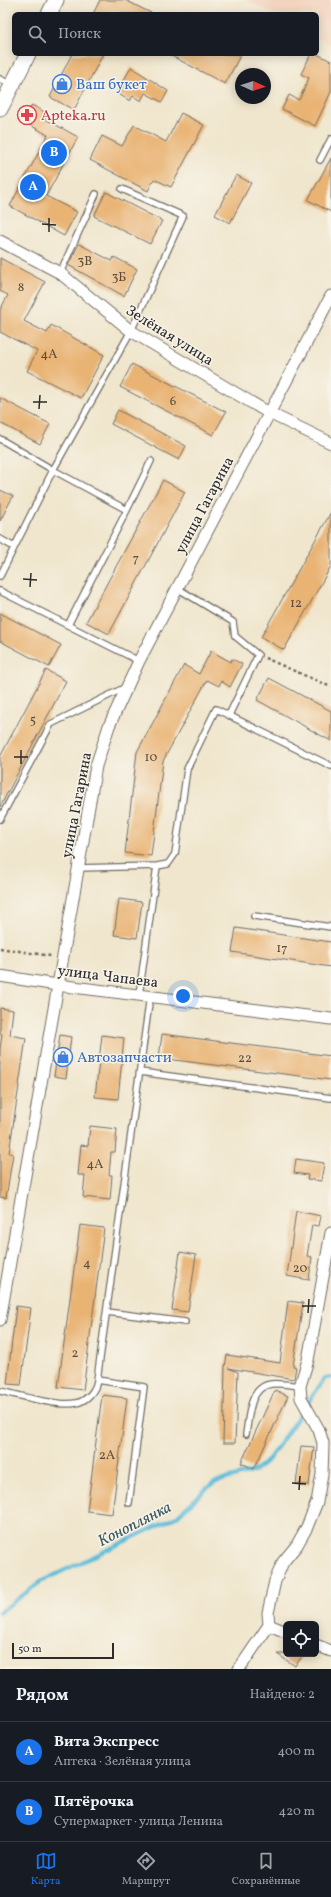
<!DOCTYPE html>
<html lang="ru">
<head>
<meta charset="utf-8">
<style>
  :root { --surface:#171b24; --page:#242831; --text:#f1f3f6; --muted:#9ea1a6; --line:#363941; --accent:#1a73e8 }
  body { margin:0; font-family:Vollkorn,serif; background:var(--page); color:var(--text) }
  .controls { position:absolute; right:12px; bottom:12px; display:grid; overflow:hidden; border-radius:6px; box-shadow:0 2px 10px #0003 }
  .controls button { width:36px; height:36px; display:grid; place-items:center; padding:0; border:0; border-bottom:1px solid var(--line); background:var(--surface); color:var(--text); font:20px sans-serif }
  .compass { position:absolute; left:235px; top:68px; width:36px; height:36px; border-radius:50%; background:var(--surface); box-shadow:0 2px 10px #0003; rotate:93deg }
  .scale { position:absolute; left:12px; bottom:10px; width:102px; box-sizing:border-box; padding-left:4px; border:2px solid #2b2b2b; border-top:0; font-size:11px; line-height:14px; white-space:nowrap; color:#2b2b2b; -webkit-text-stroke:3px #f7f3e8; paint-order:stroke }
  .you { position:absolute; left:183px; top:996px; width:14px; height:14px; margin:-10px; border:3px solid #fff; border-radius:50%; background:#1a73e8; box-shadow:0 0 0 6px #1a73e833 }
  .badge { display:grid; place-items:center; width:26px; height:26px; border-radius:50%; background:var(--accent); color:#fff; font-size:13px; font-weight:700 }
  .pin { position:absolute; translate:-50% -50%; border:2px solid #fff; box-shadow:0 1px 4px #0006 }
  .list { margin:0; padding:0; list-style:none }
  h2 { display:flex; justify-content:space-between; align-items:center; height:52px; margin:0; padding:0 16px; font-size:17px }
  h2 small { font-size:13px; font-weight:400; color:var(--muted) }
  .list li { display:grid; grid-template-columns:26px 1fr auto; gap:12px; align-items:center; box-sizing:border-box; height:60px; padding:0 16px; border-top:1px solid var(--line) }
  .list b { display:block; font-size:15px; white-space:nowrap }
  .list p { margin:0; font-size:13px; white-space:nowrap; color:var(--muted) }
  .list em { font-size:13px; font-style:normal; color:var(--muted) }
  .icon { flex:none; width:22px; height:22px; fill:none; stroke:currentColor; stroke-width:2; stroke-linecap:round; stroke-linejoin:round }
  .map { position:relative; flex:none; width:331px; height:1669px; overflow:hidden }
  .search { position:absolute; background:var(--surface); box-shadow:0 2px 10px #0003; left:12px; right:12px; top:12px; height:44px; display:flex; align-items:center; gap:10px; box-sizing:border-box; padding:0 14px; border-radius:6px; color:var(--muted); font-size:15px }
  .sheet { height:172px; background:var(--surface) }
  nav { display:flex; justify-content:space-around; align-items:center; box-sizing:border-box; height:56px; border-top:1px solid var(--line); background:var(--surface); font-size:11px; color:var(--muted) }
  nav a { display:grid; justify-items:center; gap:2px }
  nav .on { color:var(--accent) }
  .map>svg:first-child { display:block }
  .built { fill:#f3d4bf }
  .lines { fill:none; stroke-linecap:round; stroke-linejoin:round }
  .stream { stroke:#5dbddb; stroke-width:4 }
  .building { fill:#e9b373 }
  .lane-casing { stroke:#706c64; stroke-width:8 }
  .street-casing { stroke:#706c64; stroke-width:13 }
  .secondary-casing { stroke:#706c64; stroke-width:17 }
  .path { stroke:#706c64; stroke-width:2.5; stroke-dasharray:3 3; stroke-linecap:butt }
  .lane { stroke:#fff; stroke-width:5.5 }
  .street { stroke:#fff; stroke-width:11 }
  .secondary { stroke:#fff; stroke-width:15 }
  .ticks { fill:none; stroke:#2b2b2b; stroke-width:1.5 }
  .labels { text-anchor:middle; stroke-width:3; stroke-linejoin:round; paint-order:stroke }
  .number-label { font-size:13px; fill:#5a4d3d }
  .shop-label { font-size:15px; fill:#366cbe; stroke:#f7f3e8; text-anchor:start }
  .health-label { font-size:15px; fill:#be3a42; stroke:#f7f3e8; text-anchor:start }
  .street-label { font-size:15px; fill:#2b2b2b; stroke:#f7f3e8 }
  .water-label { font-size:16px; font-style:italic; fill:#3a5760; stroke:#f7f3e8 }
</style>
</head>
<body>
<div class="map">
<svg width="331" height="1669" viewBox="0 0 331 1669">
  <rect width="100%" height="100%" fill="#f7f3e8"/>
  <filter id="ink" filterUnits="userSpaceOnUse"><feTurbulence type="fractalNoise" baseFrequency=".025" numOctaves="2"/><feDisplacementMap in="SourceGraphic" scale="8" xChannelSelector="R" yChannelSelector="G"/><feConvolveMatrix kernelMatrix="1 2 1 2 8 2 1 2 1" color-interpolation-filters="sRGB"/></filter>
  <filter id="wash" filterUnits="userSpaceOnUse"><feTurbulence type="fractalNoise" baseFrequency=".012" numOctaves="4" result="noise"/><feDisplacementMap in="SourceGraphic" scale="16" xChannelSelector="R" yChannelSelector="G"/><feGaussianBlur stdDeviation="0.9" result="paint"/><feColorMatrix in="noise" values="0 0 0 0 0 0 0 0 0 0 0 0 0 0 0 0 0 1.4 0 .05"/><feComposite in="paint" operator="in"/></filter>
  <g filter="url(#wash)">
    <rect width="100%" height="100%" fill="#f0e6cd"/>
    <path class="built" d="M246,0H331V45L317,37V14H273Z"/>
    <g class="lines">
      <path class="stream" d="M0,1612L42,1581L176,1517L207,1488L216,1482L255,1471L269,1459L325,1378L331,1377"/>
    </g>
    <g id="blocks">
      <path class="building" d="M100,0H125L153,14H93Z
        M72,54H103L74,110L50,97Z
        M168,54H241L225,84Z
        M311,54H317L331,61V92L315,126L282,109L289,95L299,100L309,78L301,74Z
        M131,67L168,91L162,102L145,93L141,101L133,96L130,101L117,93Z
        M32,105L48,114L45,119L78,137L46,196L77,212L64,236L10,206L48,135L23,121Z
        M181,113L204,125L171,187L154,179L148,191L90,160L102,136L122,146L134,125L166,142Z
        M331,158V212L308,200Z
        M236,175L251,183L230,223L215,215Z
        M106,192L162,221L150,244L94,216Z
        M79,244L112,261L114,257L137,269L124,296L68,265Z
        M0,258L45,282L24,321L47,333L51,325L104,355L81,398L27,371L37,351L0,332V310L8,295L0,291Z
        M132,364L226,412L213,435L120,387Z
        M0,398L50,424L40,444L0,423Z
        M118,410L186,446L179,460L111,424Z
        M163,480L185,492L109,634L86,622Z
        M0,490L13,496L0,521Z
        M331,512V566L284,650L261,637Z
        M0,613L61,645L49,667L0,641Z
        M211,651L231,662L232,659L242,664L230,687L221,681L219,686L207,680L163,761L151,856L125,853L137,752L184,665L199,674Z
        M46,670L66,681L0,807V757Z
        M269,678L331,711V741L257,700Z
        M119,899L142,902L137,938L114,935Z
        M236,928L331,942V967L232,952Z
        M0,1008L13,1010L10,1035L26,1038L9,1153L13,1154L6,1198L0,1197V1049L2,1034H0Z
        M162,1034L331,1056V1080L159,1058Z
        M60,1035L71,1037L66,1078L54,1076Z
        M102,1035L124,1038L118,1099L95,1097Z
        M90,1126L117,1129L115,1152H111L109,1175H112L110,1200L83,1197L85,1175H78L81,1145L88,1146Z
        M296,1159L324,1163L321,1181L307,1179L308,1175L294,1173Z
        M296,1211L321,1216L319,1226L312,1225L307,1256L312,1257L309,1280L287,1276Z
        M80,1225L104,1228L83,1390L58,1387Z
        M180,1252L196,1255L188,1312L172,1310Z
        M288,1301L303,1303L293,1366L296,1367L294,1379L228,1368L238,1372L235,1443H223L225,1367L227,1355L280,1363Z
        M16,1306L31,1308L21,1385L7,1384Z
        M275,1390L288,1396L254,1469L241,1463Z
        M102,1395L127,1398L112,1514L87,1511Z
        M301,1446L314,1447L309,1485L296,1484Z
        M277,1654H304L295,1666Z"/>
    </g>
  </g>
  <g filter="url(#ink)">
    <use href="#blocks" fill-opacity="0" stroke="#706c64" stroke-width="1"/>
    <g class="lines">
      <defs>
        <path id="lane" d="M0,79L12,85
          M320,160L331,139
          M60,273L96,194
          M0,439L53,470L131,331L183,216L122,189
          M127,510L151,461
          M0,539L14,547
          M0,576L53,470L127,510L68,625
          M177,588L233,622L235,636L258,655L229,715
          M0,591L139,661
          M0,819L51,724L126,687
          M78,868L157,866L168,864L175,854L187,769L216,709L331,766
          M254,916L331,927
          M139,995L157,866
          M140,1072L331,1098
          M107,1312L185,1322
          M97,1380L150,996
          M0,1391C20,1395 57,1407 76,1403C87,1401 96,1390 97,1380L144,1387L129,1503
          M246,1434C249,1417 249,1387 271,1384C280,1383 291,1385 300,1386"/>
        <path id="street" d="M0,241L60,273L131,331L269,413L331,443
          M0,976L57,985L331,1019
          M0,1320L96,766L109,726L139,661L331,296
          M269,1625L268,1613L275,1581L283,1562L297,1545L307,1527L317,1502L322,1474L323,1443L319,1430L301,1398L300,1386L308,1360L331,1233
          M269,1625L286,1632
          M316,1645L331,1651
          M239,1669L269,1625"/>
        <path id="secondary" d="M49,14L56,0
          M0,109L28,54"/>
      </defs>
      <use href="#lane" class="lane-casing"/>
      <use href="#street" class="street-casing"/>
      <use href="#secondary" class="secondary-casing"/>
      <path class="path" d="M265,658L331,687
        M0,948L51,956"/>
      <use href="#lane" class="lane"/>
      <use href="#street" class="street"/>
      <use href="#secondary" class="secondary"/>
    </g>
  </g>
  <path class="ticks" d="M42,224L56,225M49,232V218M33,402H47M39,409L40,395M23,579L37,580M30,587L31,573M14,757H28M21,764V750M302,1306H316M308,1313L309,1299M292,1483L306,1484M299,1490L300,1476"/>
  <defs>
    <symbol id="shop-ring" viewBox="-11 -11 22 22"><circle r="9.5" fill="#f7f3e8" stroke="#3f7fe0" stroke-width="1.5"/><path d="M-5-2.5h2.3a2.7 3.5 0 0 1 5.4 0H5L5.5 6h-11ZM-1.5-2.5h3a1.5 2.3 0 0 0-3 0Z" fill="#3f7fe0"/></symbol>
    <symbol id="pharmacy-ring" viewBox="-11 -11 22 22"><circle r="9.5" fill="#f7f3e8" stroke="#e0444e" stroke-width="1.5"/><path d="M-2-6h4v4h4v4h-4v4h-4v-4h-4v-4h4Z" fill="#e0444e"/></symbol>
  </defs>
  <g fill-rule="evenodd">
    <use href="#shop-ring" x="51" y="73" width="22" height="22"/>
    <use href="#pharmacy-ring" x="16" y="104" width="22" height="22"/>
    <use href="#shop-ring" x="52" y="1046" width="22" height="22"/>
  </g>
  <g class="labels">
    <g class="number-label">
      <text x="85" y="265">3В</text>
      <text x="119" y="281">3Б</text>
      <text x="21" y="291">8</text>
      <text x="49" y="358">4А</text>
      <text x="173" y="405">6</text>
      <text x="136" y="562">7</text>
      <text x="296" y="607">12</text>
      <text x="33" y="724">5</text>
      <text x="151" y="761">10</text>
      <text x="282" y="952">17</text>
      <text x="245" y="1062">22</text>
      <text x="95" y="1168">4А</text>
      <text x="87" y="1267">4</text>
      <text x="300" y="1272">20</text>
      <text x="75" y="1357">2</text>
      <text x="107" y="1459">2А</text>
    </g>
    <g class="shop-label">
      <text x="76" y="89">Ваш букет</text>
      <text x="77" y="1062">Автозапчасти</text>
    </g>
    <g class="health-label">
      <text x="41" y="120">Apteka.ru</text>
    </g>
    <g class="street-label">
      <text transform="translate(170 335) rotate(32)" y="5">Зелёная улица</text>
      <text transform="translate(204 505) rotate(-62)" y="5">улица Гагарина</text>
      <text transform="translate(76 805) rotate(-79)" y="5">улица Гагарина</text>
      <text transform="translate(108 976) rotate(7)" y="5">улица Чапаева</text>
    </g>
    <g class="water-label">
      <text transform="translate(134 1523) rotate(-27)" y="6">Коноплянка</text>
    </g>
  </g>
</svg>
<div class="controls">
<button><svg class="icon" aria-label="locate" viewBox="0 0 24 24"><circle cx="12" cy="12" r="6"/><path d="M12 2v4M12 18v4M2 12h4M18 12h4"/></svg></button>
</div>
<svg class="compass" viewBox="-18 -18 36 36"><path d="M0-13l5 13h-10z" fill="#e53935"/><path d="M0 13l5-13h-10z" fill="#9ea1a6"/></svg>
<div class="scale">50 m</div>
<div class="you"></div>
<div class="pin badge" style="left:33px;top:187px">A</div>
<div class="pin badge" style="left:54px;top:153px">B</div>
<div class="search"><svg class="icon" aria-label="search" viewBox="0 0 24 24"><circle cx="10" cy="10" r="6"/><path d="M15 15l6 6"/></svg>Поиск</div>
</div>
<section class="sheet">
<h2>Рядом<small>Найдено: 2</small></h2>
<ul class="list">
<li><span class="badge">A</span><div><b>Вита Экспресс</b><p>Аптека · Зелёная улица</p></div><em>400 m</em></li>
<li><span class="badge">B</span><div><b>Пятёрочка</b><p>Супермаркет · улица Ленина</p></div><em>420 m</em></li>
</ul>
</section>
<nav>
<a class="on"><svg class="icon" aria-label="map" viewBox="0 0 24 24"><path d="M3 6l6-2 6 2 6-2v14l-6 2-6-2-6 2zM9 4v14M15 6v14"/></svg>Карта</a>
<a><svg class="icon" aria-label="directions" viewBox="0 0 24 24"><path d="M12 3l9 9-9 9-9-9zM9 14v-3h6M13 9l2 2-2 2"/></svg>Маршрут</a>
<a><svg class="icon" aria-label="saved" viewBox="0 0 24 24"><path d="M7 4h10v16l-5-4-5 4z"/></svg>Сохранённые</a>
</nav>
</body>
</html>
